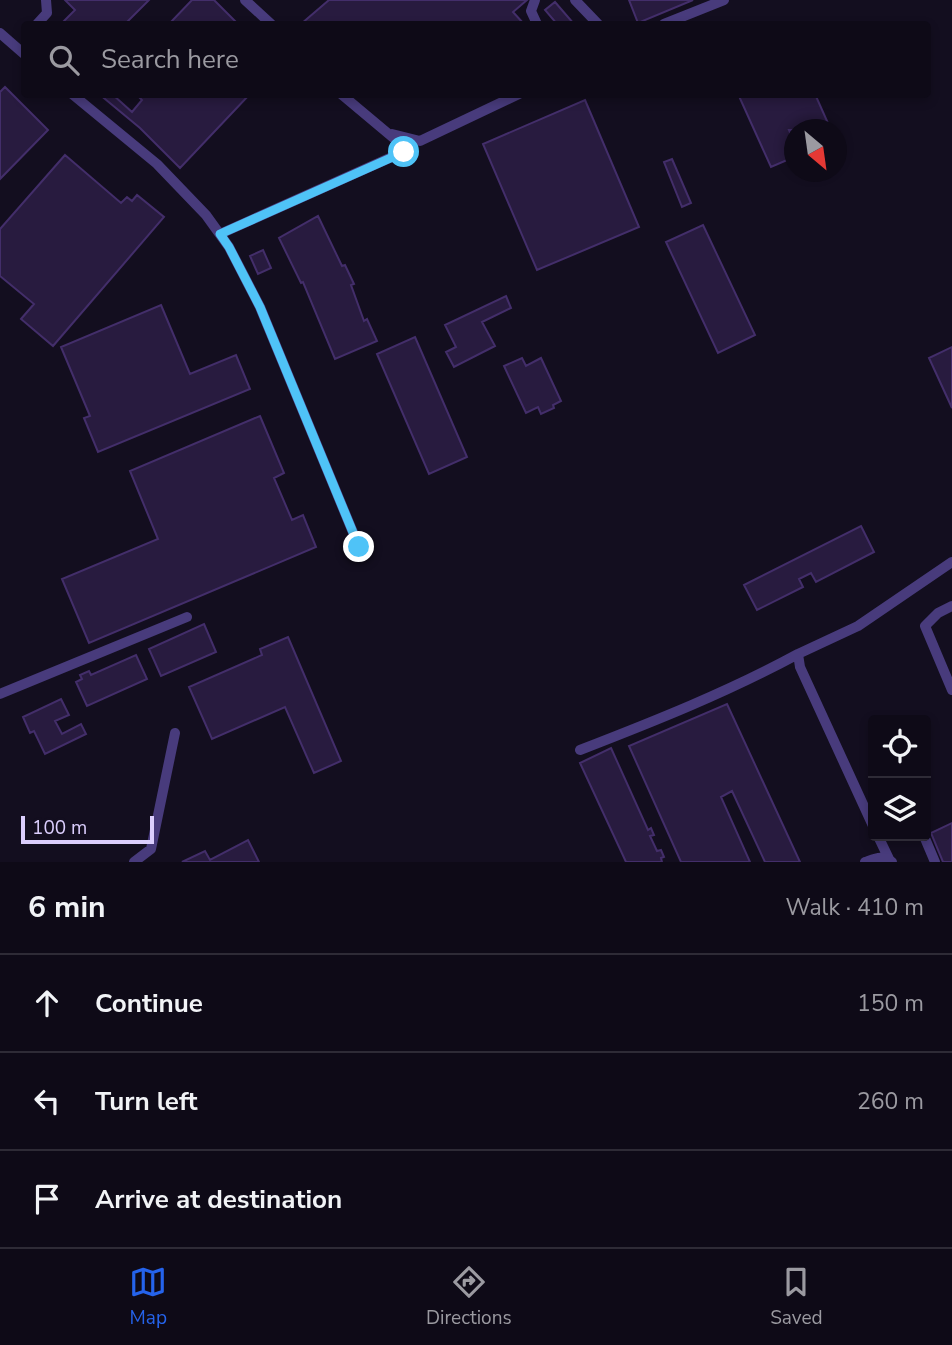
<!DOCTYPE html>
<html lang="en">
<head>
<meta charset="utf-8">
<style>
  :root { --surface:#0e0a17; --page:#171320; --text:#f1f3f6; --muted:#9b9aa1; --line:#2e2b36; --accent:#2563eb }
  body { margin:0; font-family:"Nunito Sans",sans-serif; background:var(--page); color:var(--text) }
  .controls { position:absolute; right:21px; bottom:21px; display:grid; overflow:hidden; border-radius:7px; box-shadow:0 4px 10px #0003 }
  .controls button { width:63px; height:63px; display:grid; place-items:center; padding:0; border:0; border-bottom:2px solid var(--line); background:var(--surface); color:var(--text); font:35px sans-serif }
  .compass { position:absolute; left:784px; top:119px; width:63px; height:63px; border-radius:50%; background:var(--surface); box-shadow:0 4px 10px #0003; rotate:151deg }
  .scale { position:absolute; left:21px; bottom:18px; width:133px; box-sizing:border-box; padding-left:7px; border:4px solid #dbcefd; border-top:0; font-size:19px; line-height:24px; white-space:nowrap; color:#dbcefd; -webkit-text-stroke:5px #130e1f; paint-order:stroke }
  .stop { position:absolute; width:21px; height:21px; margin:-16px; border:5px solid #4fc3f7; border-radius:50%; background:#fff }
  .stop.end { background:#4fc3f7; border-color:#fff; box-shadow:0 2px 7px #0008 }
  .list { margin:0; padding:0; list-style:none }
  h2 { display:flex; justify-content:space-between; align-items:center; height:91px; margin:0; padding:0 28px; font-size:30px }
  h2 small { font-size:23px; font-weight:400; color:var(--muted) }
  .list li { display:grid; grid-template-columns:46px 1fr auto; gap:21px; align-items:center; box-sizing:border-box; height:98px; padding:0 28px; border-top:2px solid var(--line) }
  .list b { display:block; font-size:26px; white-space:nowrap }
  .list em { font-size:23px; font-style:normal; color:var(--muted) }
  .icon { flex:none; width:38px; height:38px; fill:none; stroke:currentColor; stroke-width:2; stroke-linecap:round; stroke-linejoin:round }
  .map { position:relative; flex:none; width:952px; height:862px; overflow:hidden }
  .search { position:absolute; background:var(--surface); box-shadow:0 4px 10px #0003; left:21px; right:21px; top:21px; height:77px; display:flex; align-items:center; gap:18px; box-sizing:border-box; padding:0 24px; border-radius:7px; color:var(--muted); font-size:26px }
  .sheet { height:385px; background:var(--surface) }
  nav { display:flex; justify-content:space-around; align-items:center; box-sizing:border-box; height:98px; border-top:2px solid var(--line); background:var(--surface); font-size:19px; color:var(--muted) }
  nav a { display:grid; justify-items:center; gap:4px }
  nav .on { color:var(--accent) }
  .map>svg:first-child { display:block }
  .building { fill:#281b3f; stroke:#432e6a; stroke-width:2 }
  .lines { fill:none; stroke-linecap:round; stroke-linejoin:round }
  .minor { stroke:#483b7c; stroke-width:10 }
  .route { stroke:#4fc3f7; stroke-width:9 }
</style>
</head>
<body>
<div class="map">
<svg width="952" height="862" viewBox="0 0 952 862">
  <rect width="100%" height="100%" fill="#130e1f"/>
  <path class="building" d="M65,0H149L125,24H61L75,10Z
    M192,0H214L235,21L232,24H169Z
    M329,0H527L513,12L524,24H301Z
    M629,0H693L638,23Z
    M555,2L574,24H557L545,10Z
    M5,87L48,130L0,179V92Z
    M99,94H112L132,112L142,100L136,94H250L180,168L140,128Z
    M738,94H815L831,130H789L794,142V157L771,167Z
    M585,100L639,227L537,270L483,144Z
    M65,155L121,203L127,197L132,201L137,195L164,217L53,346L21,319L34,304L0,276V229Z
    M672,159L691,203L682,207L664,162Z
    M318,216L342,266L345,265L354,284L351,285L364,321L367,319L377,341L335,359L303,282L301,283L279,238Z
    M703,225L755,335L718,353L666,242Z
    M263,250L271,268L258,274L250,256Z
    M506,296L511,308L482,322L495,346L454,367L446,352L456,347L445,325Z
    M161,305L190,374L236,355L250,389L98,452L84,418L90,416L61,347Z
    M415,337L467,457L429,474L377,354Z
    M952,347V408L929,358Z
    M522,358L526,366L541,358L561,401L553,405L554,408L541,414L538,407L526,413L504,366Z
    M260,416L284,473L274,478L292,520L303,515L316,547L89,643L62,579L158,539L130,471Z
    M861,526L874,552L816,582L811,573L799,579L803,587L757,610L744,585Z
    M204,624L216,652L161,676L149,649Z
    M288,637L341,761L314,773L285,707L212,739L189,687L262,655L260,649Z
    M136,655L147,679L87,706L76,682L82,679L80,675L89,671L91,675Z
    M61,699L69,715L55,721L62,734L81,724L86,734L45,754L34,731L30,733L23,717Z
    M727,704L800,862H765L732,791L721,797L750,862H681L629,746Z
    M611,748L648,830L651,828L654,835L650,836L657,851L661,850L664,857L661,858L662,862H626L580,763Z
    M952,823V862H943L931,833Z
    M248,840L259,862H182L205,851L210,860Z"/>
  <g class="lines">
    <path class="minor" d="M245,0L271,24
      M535,0L531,11L537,24
      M575,0L598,24
      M37,24L47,13L46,0
      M664,24L724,0
      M0,33L24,54
      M72,94L157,164L206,215L229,247L260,307L359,547
      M392,134L420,141L519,94
      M220,234L403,152V146L341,94
      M952,606L938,613L925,626L952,690
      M0,694L187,617
      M580,750C655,721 728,692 798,654
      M873,826L800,667L798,654L858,626L952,562
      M878,836L889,859
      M924,836L935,862
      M134,862L151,849L175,733
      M865,862C874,859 884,854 892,862"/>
  </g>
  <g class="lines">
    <path class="route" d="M359,547L260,307L229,247L220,234L404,152"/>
  </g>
</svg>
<div class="controls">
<button><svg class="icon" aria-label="locate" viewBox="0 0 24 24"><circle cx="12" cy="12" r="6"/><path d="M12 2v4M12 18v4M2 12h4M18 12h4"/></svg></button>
<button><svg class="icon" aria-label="layers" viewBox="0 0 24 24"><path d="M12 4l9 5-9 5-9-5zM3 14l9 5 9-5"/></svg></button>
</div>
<svg class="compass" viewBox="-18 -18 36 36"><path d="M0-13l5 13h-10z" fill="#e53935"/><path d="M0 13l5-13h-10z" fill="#9b9aa1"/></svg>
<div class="scale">100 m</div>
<div class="stop" style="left:404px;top:152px"></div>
<div class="stop end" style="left:359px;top:547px"></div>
<div class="search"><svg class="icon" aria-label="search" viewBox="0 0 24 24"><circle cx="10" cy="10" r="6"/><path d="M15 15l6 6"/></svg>Search here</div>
</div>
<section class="sheet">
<h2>6 min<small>Walk · 410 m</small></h2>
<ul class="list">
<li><svg class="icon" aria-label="ahead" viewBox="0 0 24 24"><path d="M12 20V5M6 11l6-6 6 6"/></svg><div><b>Continue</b></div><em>150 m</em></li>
<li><svg class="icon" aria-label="left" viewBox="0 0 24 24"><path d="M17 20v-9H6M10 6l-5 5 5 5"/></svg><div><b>Turn left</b></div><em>260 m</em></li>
<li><svg class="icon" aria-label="arrive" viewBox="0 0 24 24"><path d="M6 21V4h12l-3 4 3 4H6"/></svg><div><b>Arrive at destination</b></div></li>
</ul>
</section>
<nav>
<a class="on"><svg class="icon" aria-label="map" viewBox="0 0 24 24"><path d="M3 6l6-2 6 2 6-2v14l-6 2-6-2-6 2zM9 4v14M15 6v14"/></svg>Map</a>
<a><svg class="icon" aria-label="directions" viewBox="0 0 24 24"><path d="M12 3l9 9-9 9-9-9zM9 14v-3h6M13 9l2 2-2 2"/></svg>Directions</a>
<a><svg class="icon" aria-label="saved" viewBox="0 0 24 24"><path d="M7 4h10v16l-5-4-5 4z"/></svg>Saved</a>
</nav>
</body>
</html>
